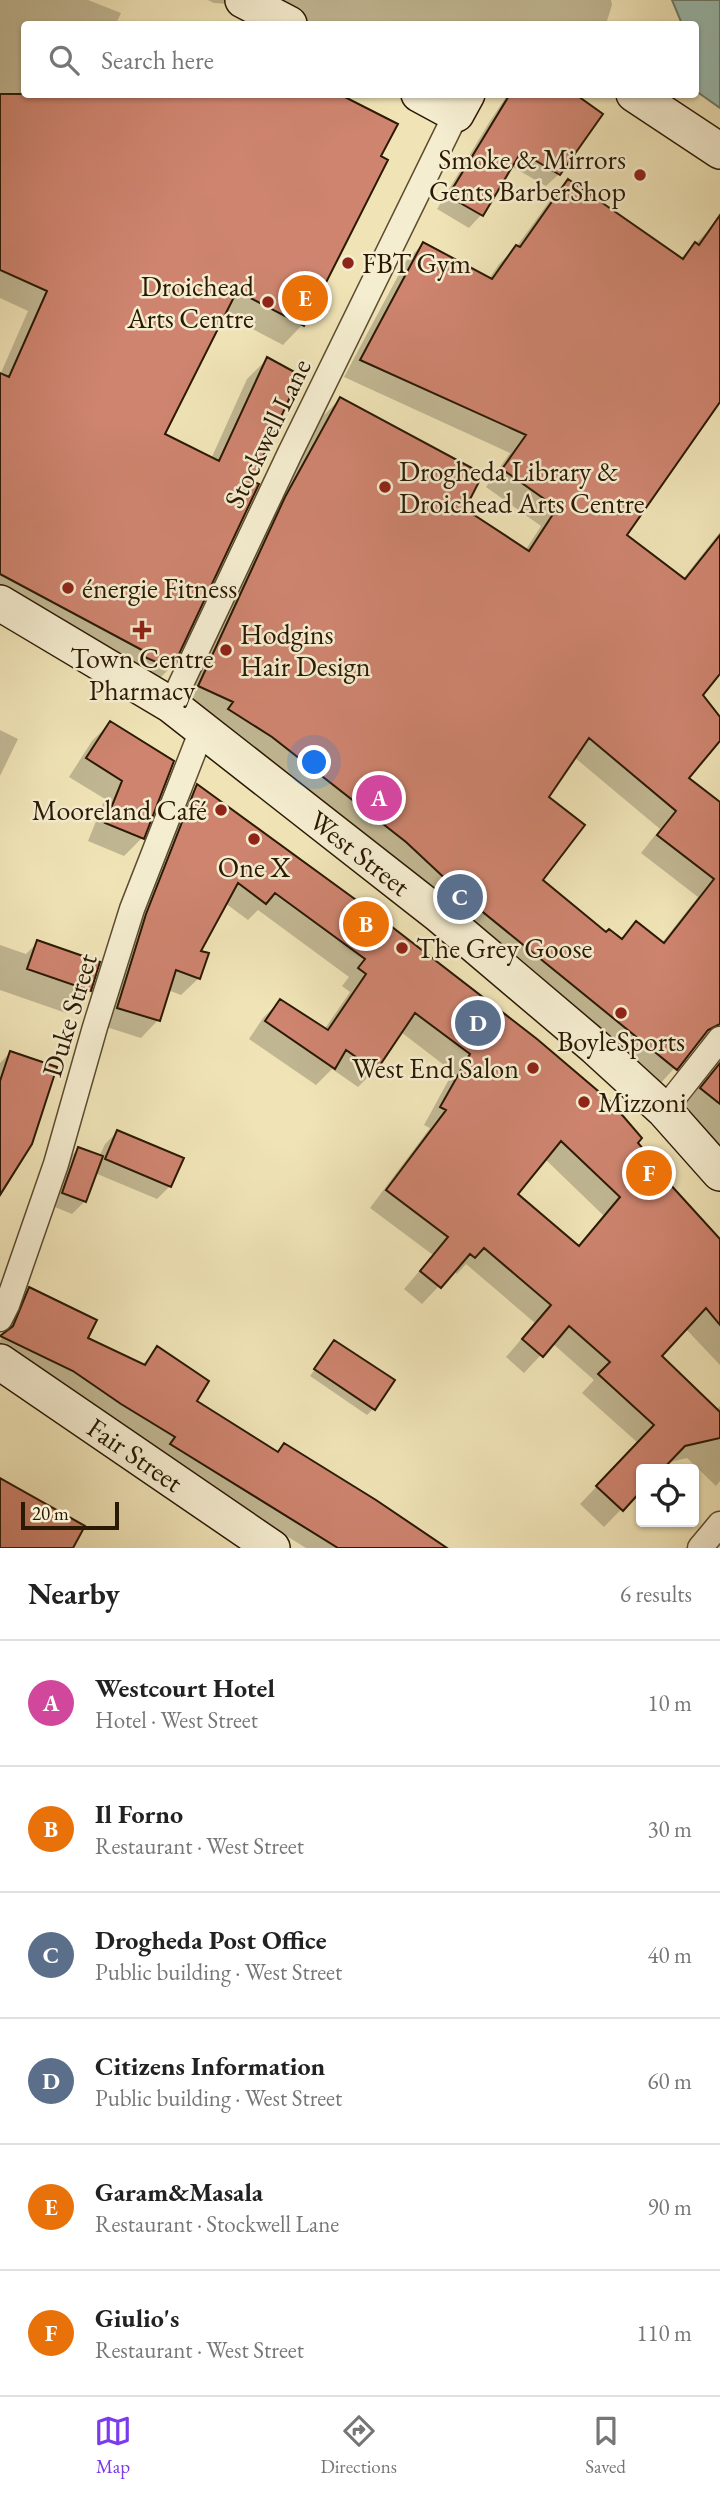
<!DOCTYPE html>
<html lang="en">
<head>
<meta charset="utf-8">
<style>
  :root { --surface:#fff; --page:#f2f2f2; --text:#222; --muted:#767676; --line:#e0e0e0; --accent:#7c3aed }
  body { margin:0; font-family:"EB Garamond",serif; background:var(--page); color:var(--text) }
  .controls { position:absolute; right:21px; bottom:21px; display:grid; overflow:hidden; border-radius:7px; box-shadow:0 2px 5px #0004 }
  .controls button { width:63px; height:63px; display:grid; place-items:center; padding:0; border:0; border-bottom:2px solid var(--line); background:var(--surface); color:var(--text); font:35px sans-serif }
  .scale { position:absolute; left:21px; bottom:18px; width:98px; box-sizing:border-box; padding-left:7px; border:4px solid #2a1903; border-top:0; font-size:19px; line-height:24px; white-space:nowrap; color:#2a1903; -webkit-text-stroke:5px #f5edd0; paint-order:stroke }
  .you { position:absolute; left:315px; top:763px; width:24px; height:24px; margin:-18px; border:5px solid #fff; border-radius:50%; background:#1a73e8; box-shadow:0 0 0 10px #1a73e833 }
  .badge { display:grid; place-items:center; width:46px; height:46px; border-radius:50%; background:var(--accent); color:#fff; font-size:23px; font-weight:700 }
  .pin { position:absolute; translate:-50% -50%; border:4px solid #fff; box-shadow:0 2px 7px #0006 }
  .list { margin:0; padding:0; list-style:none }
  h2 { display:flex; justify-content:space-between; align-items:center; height:91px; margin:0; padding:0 28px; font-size:30px }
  h2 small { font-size:23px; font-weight:400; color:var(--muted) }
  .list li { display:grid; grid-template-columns:46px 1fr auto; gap:21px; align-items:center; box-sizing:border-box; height:126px; padding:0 28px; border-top:2px solid var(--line) }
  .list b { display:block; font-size:26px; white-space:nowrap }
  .list p { margin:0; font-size:23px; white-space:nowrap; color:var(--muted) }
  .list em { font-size:23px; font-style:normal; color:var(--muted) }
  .icon { flex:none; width:38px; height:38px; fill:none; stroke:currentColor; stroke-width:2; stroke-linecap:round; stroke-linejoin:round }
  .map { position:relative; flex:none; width:720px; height:1548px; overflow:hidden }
  .search { position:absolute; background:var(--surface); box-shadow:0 2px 5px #0004; left:21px; right:21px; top:21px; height:77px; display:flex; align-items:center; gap:18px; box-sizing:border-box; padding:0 24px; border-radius:7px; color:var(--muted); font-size:26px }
  .sheet { height:847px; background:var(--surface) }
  nav { display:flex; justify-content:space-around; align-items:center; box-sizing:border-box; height:98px; border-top:2px solid var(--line); background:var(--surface); font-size:19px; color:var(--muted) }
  nav a { display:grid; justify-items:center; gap:4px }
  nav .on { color:var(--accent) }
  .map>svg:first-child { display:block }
  .water { fill:#9abeb2; stroke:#6d7c6c; stroke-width:2 }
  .shadow { fill:#0003; fill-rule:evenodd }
  .building { fill:#ce846f; stroke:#2a1903; stroke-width:2; fill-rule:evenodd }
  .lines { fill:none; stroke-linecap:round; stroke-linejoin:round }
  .street-casing { stroke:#5c4c30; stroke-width:27 }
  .secondary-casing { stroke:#2a1903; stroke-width:38 }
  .street { stroke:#f5edd0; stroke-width:24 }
  .secondary { stroke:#f5edd0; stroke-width:35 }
  .poi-dot { fill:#8f2418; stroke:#f5edd0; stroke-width:2.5 }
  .labels { text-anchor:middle; stroke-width:5; stroke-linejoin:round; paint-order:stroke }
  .poi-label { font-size:28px; fill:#2a1903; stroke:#f5edd0; text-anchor:start }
  .street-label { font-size:28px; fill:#2a1903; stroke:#f5edd0 }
</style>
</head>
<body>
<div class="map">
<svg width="720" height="1548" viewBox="0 0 720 1548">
  <rect width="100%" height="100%" fill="#f0e4b7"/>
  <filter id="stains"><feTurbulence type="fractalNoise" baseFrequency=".00286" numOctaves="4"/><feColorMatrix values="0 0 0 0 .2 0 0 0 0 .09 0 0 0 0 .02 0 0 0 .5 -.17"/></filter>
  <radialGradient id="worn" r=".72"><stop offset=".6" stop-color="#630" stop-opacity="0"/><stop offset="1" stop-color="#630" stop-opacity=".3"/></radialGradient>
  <path class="water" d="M672,0H720V108L696,91V24H682Z"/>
  <path class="shadow" d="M0,0H88L121,13L116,24H24V94L303,324L283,345L224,314L163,435L211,459L247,379L267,359L170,668L150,688L0,603V375L28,311L0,298Z
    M208,0H611L612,5L606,24H268L229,4L214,3Z
    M508,94H572L559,174L546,186L511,166L481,215L469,228L437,209L490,121Z
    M568,181L680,259L715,224L720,227V399L625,535L683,579L720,532V671L700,695L720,720V738L686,778L720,805V1153L679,1112L715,1067L718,1059L705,1041L698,1042L658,1086L182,703L269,517L323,416L340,399L463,510L525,551L541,526L486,487L510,453L344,377L406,261L423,244L489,279L499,264L517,246L551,199ZM574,757L660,829L641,853L698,897L661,944L636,924L620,939L606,934L540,880L546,797Z
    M110,723L142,838L124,856L88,841L105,799L69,777L92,741Z
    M0,730L18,739L0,776Z
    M197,787L635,1143L666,1182L720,1241V1365L685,1328L660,1356L716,1410L720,1406V1481L716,1486L687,1458L666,1463L660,1469H641V1489L604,1527L580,1504L638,1443L582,1393L594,1380L552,1343L524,1373L506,1357L535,1323L466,1264L457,1274L453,1271L422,1304L404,1289L433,1255L370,1208L430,1128L424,1125L453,1072L401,1032L375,1070L358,1087L332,1069L316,1085L249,1039L263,1018L280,1001L324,1030L350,992L342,986L349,977L258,910L248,920L225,903L199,952V978L181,995L168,990L158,1020L141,1038L100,1025L180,804ZM545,1159L604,1216L577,1247L516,1194Z
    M38,942L89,990L66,1013L0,990V945L26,954Z
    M10,1053L0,1192V1063Z
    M117,1132L170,1186L157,1199L95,1173L85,1201L72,1214L50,1205L65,1162L78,1149L99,1157L105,1144Z
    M29,1289L86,1339L142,1365L157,1349L194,1402L276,1453L284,1445L375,1501L444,1548H306L159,1457L163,1451L0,1354V1341L16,1302Z
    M334,1342L373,1409L367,1415L310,1376Z"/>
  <path class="building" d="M0,94H339L398,124L381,156L388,160L304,326L237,291L165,434L219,461L267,357L300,375L252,481L259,484L172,669L140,655L142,650L0,574V373L9,377L47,291L0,270Z
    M510,94H575L603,114L560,175L521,152L483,216L448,196Z
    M568,179L683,259L695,242L699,245L720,215V402L627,535L685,579L720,535V674L703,695L720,717V741L689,778L720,802V1024L708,1030L677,1070L468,900L406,842L272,737L228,709L233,702L198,686L285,497L340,397L483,474L465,509L529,551L557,508L502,469L526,435L360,360L423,242L492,279L516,245L520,247ZM589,738L676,811L657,835L714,879L664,943L636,921L622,939L609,929L606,932L543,880L585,825L549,797Z
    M110,721L174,761L144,839L105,823L122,781L86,758Z
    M197,784L374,913L537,1039L611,1102L642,1138L638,1143L670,1180L668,1182L720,1239V1325L706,1308L662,1356L720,1412V1438L685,1446L663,1469H641V1491L623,1511L596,1486L654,1425L598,1374L610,1362L569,1326L543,1357L522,1339L551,1305L484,1248L475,1258L470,1254L441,1288L420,1271L448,1237L386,1190L446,1110L440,1107L470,1054L415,1013L376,1071L346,1050L335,1069L265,1021L280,999L328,1030L366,974L358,968L365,959L275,893L266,904L238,883L201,951L209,953L200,979L176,970L160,1021L117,1008L146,914ZM561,1141L620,1197L579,1246L518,1194Z
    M37,940L100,962L91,991L27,969Z
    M10,1051L57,1067L32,1144L0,1195V1081Z
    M720,1063V1104L700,1088Z
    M117,1130L184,1158L171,1187L105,1159Z
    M78,1147L103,1156L86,1202L62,1193Z
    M29,1287L97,1320L88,1338L145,1365L157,1346L209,1381L197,1401L278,1452L284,1443L376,1500L447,1548H338L170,1444L175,1437L121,1404L73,1371L0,1336L13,1326Z
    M334,1340L395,1380L375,1410L314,1369Z
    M0,1478L85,1526L73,1548H0Z"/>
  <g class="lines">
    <defs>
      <path id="street" d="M171,705L290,453L456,114
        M664,1110L720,1039
        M0,1319L7,1305L56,1164L95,1027L132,909L202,730
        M700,1548L720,1524"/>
      <g id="secondary">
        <path d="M243,0L289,24"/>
        <path d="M419,94L456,114L467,94"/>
        <path d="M634,94L720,151"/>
        <path id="s1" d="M0,603L171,705L438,914L595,1047L664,1110L720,1173"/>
        <path id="s2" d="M0,1362L272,1548"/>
      </g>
    </defs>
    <use href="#street" class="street-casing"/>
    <use href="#secondary" class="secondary-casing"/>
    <use href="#street" class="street"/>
    <use href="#secondary" class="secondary"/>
  </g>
  <g class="poi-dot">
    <circle cx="640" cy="175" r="7"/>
    <circle cx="348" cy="263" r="7"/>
    <circle cx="268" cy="302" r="7"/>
    <circle cx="385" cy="487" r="7"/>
    <circle cx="68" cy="588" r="7"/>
    <path d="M138.5 619.5h7v7h7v7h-7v7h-7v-7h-7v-7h7z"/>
    <circle cx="226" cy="650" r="7"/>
    <circle cx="221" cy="810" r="7"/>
    <circle cx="254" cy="839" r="7"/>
    <circle cx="402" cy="948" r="7"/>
    <circle cx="621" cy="1013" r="7"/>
    <circle cx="533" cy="1068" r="7"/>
    <circle cx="584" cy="1102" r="7"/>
  </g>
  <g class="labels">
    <g class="poi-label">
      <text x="626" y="169" text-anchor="end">Smoke &amp; Mirrors<tspan x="626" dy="32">Gents BarberShop</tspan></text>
      <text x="362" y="273">FBT Gym</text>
      <text x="254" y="296" text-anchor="end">Droichead<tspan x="254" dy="32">Arts Centre</tspan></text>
      <text x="399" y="481">Drogheda Library &amp;<tspan x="399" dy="32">Droichead Arts Centre</tspan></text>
      <text x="82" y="598">énergie Fitness</text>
      <text x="240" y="644">Hodgins<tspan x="240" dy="32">Hair Design</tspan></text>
      <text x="142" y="668" text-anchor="middle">Town Centre<tspan x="142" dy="32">Pharmacy</tspan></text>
      <text x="207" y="820" text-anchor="end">Mooreland Café</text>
      <text x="254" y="877" text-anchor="middle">One X</text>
      <text x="416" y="958">The Grey Goose</text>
      <text x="621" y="1051" text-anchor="middle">BoyleSports</text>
      <text x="519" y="1078" text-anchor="end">West End Salon</text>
      <text x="598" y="1112">Mizzoni</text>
    </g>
    <g class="street-label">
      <text transform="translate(267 433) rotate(-64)" y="10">Stockwell Lane</text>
      <text dy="10" stroke="none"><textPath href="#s1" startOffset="439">West Street</textPath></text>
      <text transform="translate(69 1015) rotate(-73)" y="10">Duke Street</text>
      <text dy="10" stroke="none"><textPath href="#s2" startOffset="164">Fair Street</textPath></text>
    </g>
  </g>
  <rect width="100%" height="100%" filter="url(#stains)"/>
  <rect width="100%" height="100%" fill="url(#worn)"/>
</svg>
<div class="controls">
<button><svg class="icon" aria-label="locate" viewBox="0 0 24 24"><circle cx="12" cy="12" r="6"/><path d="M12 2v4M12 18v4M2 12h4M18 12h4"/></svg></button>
</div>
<div class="scale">20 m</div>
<div class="you"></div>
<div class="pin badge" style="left:379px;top:798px;background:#d1479c">A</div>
<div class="pin badge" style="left:366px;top:924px;background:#e8710a">B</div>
<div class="pin badge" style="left:460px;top:897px;background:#5c6f8a">C</div>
<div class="pin badge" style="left:478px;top:1023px;background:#5c6f8a">D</div>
<div class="pin badge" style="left:305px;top:298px;background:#e8710a">E</div>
<div class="pin badge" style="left:649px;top:1173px;background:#e8710a">F</div>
<div class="search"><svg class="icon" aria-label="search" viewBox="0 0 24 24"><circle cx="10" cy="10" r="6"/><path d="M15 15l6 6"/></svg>Search here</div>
</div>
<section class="sheet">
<h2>Nearby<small>6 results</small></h2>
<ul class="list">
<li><span class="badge" style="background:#d1479c">A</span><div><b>Westcourt Hotel</b><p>Hotel · West Street</p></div><em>10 m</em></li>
<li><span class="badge" style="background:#e8710a">B</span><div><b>Il Forno</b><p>Restaurant · West Street</p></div><em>30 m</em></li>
<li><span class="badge" style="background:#5c6f8a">C</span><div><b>Drogheda Post Office</b><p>Public building · West Street</p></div><em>40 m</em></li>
<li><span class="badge" style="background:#5c6f8a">D</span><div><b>Citizens Information</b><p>Public building · West Street</p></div><em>60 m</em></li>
<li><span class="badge" style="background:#e8710a">E</span><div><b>Garam&amp;Masala</b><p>Restaurant · Stockwell Lane</p></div><em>90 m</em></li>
<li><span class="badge" style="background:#e8710a">F</span><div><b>Giulio's</b><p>Restaurant · West Street</p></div><em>110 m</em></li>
</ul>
</section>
<nav>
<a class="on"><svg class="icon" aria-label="map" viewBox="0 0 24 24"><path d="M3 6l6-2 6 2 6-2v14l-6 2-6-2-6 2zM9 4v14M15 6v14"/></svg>Map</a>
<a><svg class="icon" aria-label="directions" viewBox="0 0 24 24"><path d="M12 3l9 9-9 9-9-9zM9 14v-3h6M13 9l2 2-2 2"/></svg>Directions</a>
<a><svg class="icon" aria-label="saved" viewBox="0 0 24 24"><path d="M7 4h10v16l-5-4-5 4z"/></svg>Saved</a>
</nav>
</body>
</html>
